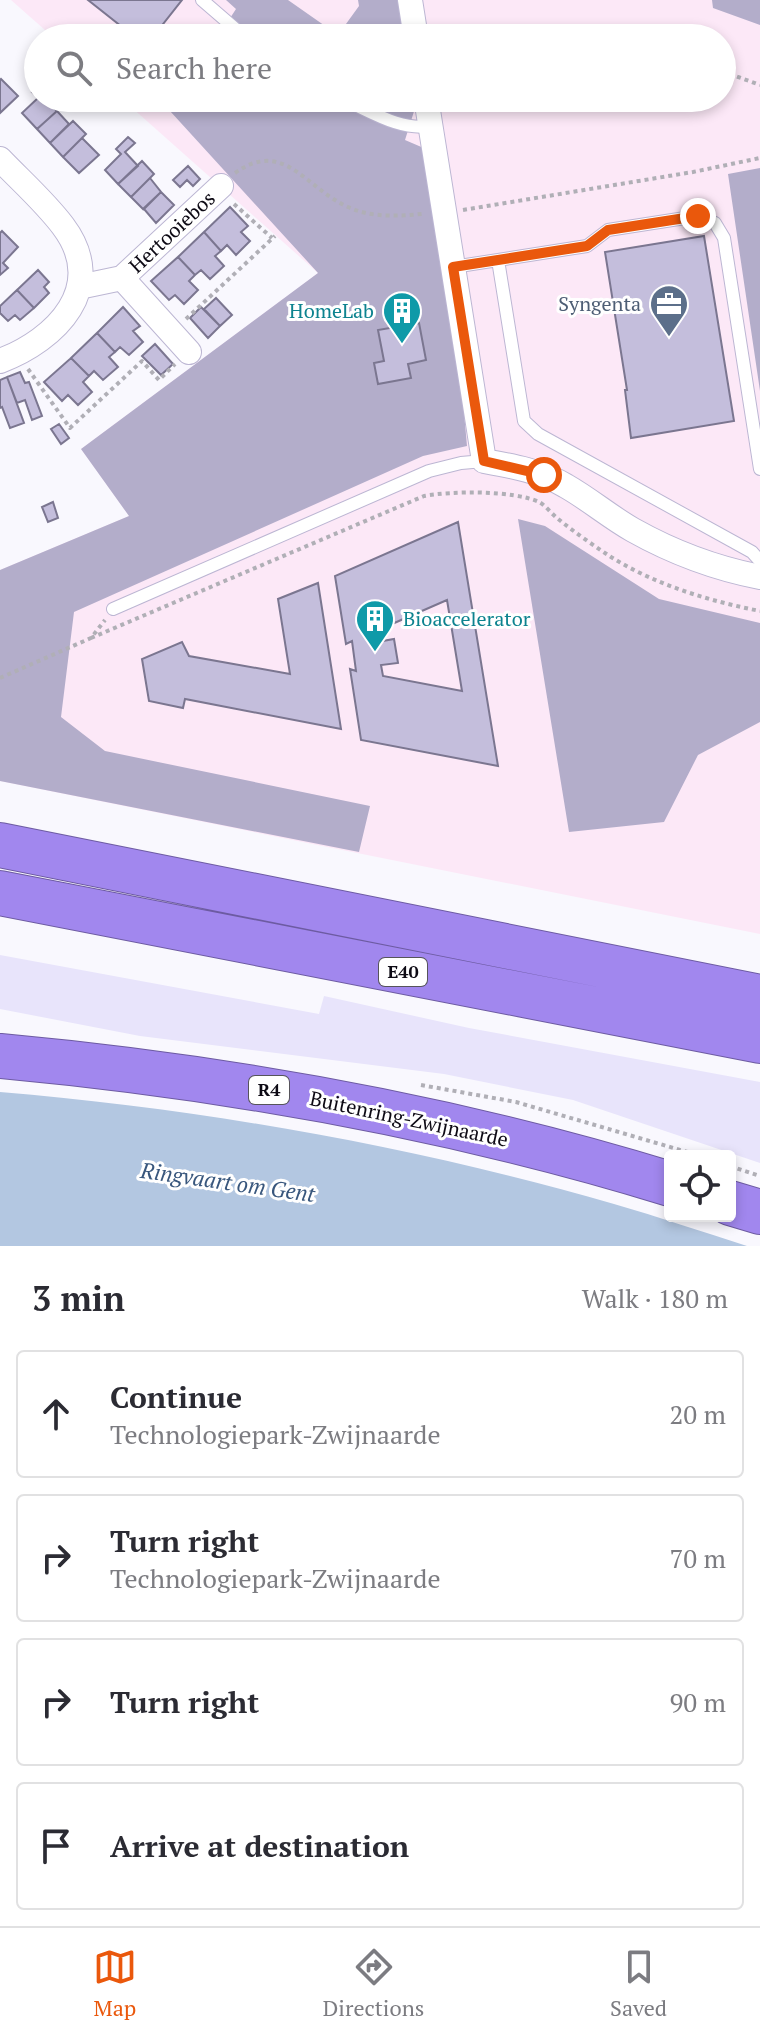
<!DOCTYPE html>
<html lang="en">
<head>
<meta charset="utf-8">
<style>
  :root { --surface:#fff; --page:#f2f2f3; --text:#2b2b33; --muted:#7c7c81; --line:#e1e1e2; --accent:#ea580c }
  body { margin:0; font-family:"PT Serif",serif; background:var(--page); color:var(--text) }
  .controls { position:absolute; right:24px; bottom:24px; display:grid; overflow:hidden; border-radius:8px; box-shadow:0 4px 12px #0003 }
  .controls button { width:72px; height:72px; display:grid; place-items:center; padding:0; border:0; border-bottom:2px solid var(--line); background:var(--surface); color:var(--text); font:40px sans-serif }
  .stop { position:absolute; width:24px; height:24px; margin:-18px; border:6px solid #ea580c; border-radius:50%; background:#fff }
  .stop.end { background:#ea580c; border-color:#fff; box-shadow:0 2px 8px #0008 }
  .list { margin:0; padding:0; list-style:none }
  h2 { display:flex; justify-content:space-between; align-items:center; height:104px; margin:0; padding:0 32px; font-size:34px }
  h2 small { font-size:26px; font-weight:400; color:var(--muted) }
  .list li { display:grid; grid-template-columns:52px 1fr auto; gap:24px; align-items:center; box-sizing:border-box; height:128px; margin:0 16px 16px; padding:0 16px; border:2px solid var(--line); border-radius:8px }
  .list b { display:block; font-size:30px; white-space:nowrap }
  .list p { margin:0; font-size:26px; white-space:nowrap; color:var(--muted) }
  .list em { font-size:26px; font-style:normal; color:var(--muted) }
  .icon { flex:none; width:44px; height:44px; fill:none; stroke:currentColor; stroke-width:2; stroke-linecap:round; stroke-linejoin:round }
  .map { position:relative; flex:none; width:760px; height:1246px; overflow:hidden }
  .search { position:absolute; background:var(--surface); box-shadow:0 4px 12px #0003; left:24px; right:24px; top:24px; height:88px; display:flex; align-items:center; gap:20px; box-sizing:border-box; padding:0 28px; border-radius:44px; color:var(--muted); font-size:30px }
  .sheet { height:680px; background:var(--surface) }
  nav { display:flex; justify-content:space-around; align-items:center; box-sizing:border-box; height:112px; border-top:2px solid var(--line); background:var(--surface); font-size:22px; color:var(--muted) }
  nav a { display:grid; justify-items:center; gap:4px }
  nav .on { color:var(--accent) }
  .map>svg:first-child { display:block }
  .industrial { fill:#fce8f7 }
  .green { fill:#e8e4fb }
  .forest { fill:#b3adca }
  .water { fill:#b3c7e1 }
  .building { fill:#c4bedc; stroke:#7b7690; stroke-width:2; fill-rule:evenodd }
  .lines { fill:none; stroke-linecap:round; stroke-linejoin:round }
  .lane-casing { stroke:#bcb6d3; stroke-width:14 }
  .street-casing { stroke:#bcb6d3; stroke-width:26 }
  .highway-casing { stroke:#6d5ba2; stroke-width:46 }
  .path { stroke:#b0afb6; stroke-width:4; stroke-dasharray:4 4; stroke-linecap:butt }
  .lane { stroke:#fff; stroke-width:12 }
  .street { stroke:#fff; stroke-width:24 }
  .highway { stroke:#a187ee; stroke-width:44 }
  .route { stroke:#ea580c; stroke-width:10 }
  .labels { text-anchor:middle; stroke-width:6; stroke-linejoin:round; paint-order:stroke }
  .shield { fill:#fff; stroke:#56545a; stroke-width:2 }
  .shield-label { font-size:18px; font-weight:bold; fill:#0d0a14 }
  .street-label { font-size:20px; fill:#0d0a14; stroke:#fff }
  .service-label { font-size:20px; fill:#4e5e75; stroke:#fff; text-anchor:end }
  .culture-label { font-size:20px; fill:#0d838f; stroke:#fff; text-anchor:end }
  .water-label { font-size:22px; font-style:italic; fill:#39577d; stroke:#fff }
</style>
</head>
<body>
<div class="map">
<svg width="760" height="1246" viewBox="0 0 760 1246">
  <rect width="100%" height="100%" fill="#f9f8fe"/>
  <path class="industrial" d="M11,0H760V934L0,781V570L129,516L81,449L318,273L121,98H722V38H54Z"/>
  <path class="green" d="M0,955L319,1014L324,996L469,1028L760,1082V1163L573,1100L444,1074L140,1036L0,1009Z"/>
  <path class="forest" d="M226,0H288L338,35L359,6L358,0H399L405,38H217L236,9Z
    M712,0H760V25L713,8Z
    M179,98H415L416,105L405,140L426,149L449,244L467,446L423,456L74,612L61,717L105,751L370,806L359,852L0,781V570L129,516L81,449L318,273L170,111Z
    M760,168V391L728,174Z
    M518,519L545,526L659,599L760,623V722L698,755L664,822L569,832Z"/>
  <path class="water" d="M0,1092C205,1109 417,1147 614,1204C659,1217 703,1232 747,1246H0Z"/>
  <path class="building" d="M88,0H182L152,38H136Z
    M1,79L18,96L0,113V80Z
    M38,87V98H44L57,111L37,129L22,113L38,98L32,92Z
    M57,111L69,124L50,143L37,129Z
    M73,121L86,134L63,157L50,143Z
    M128,137L135,143L125,152L138,166L118,184L105,170L121,154L116,149Z
    M82,138L99,155L79,173L63,157Z
    M142,161L154,174L131,197L118,184Z
    M188,166L200,179L193,186L187,180L180,187L173,180Z
    M150,178L161,192L143,209L131,197Z
    M161,192L174,205L156,223L144,209Z
    M230,207L248,226L241,232L250,241L236,255L227,245L221,251L204,232Z
    M2,231L18,247L3,263L8,268L0,275V233Z
    M204,232L221,251L215,256L224,266L210,279L201,270L195,275L178,257Z
    M704,236L734,421L631,438L625,390H627L605,252Z
    M178,257L195,275L189,281L198,290L184,304L175,295L169,300L151,281Z
    M38,270L49,282L44,287L49,293L34,308L17,290Z
    M17,290L34,308L20,320L15,315L8,321L0,313V306Z
    M216,298L232,315L220,326L204,309Z
    M123,307L140,326L133,331L143,342L129,355L120,347L115,352L97,333Z
    M201,307L220,326L208,338L190,318Z
    M419,323L426,360L408,364L411,378L378,384L374,363L384,361L378,330Z
    M97,333L115,352L109,357L118,367L103,380L94,371L89,376L71,358Z
    M155,344L173,364L161,375L142,356Z
    M71,358L89,376L83,382L92,392L78,405L68,395L62,401L44,382Z
    M20,372L25,383L29,382L42,416L32,420L25,400L17,403L7,377Z
    M7,377L24,423L10,428L2,407L0,408V380Z
    M59,424L69,438L61,444L51,429Z
    M53,502L58,518L48,522L42,507Z
    M458,522L498,766L361,740L350,669L356,671L352,641L346,644L335,576ZM447,600L462,691L383,676L381,665L398,663L394,639L377,642L376,631Z
    M318,583L341,729L185,699L183,708L149,701L142,659L182,642L189,656L290,674L278,599Z"/>
  <g class="lines">
    <defs>
      <path id="lane" d="M202,0L246,38
        M340,98C369,110 399,131 430,126
        M498,260L524,421L538,434L752,552L760,561
        M453,267L587,246L608,230L698,216L715,223L724,238L760,469
        M113,609L429,471L461,463L484,461"/>
      <path id="street" d="M410,0L416,38
        M426,98L484,461C512,466 541,471 566,486C589,499 610,517 633,530C674,553 714,568 760,577
        M0,159C21,181 45,202 63,226C109,287 56,340 0,361
        M122,278L189,352
        M79,287L122,278L221,186"/>
      <path id="highway" d="M0,845L760,997
        M0,893L760,1041
        M0,1056C227,1077 452,1117 670,1184
        M730,1203L760,1212"/>
    </defs>
    <use href="#lane" class="lane-casing"/>
    <use href="#street" class="street-casing"/>
    <use href="#highway" class="highway-casing"/>
    <path class="path" d="M722,71L760,85
      M449,104L487,98
      M235,173C284,138 305,188 348,207C371,218 398,216 422,214
      M234,204L272,238
      M463,210L693,172L760,158
      M186,319L275,236
      M28,369L70,428L142,361L159,380L175,364
      M91,638L424,496C451,491 513,490 539,502C545,505 551,513 557,518C574,532 593,545 611,557C656,585 709,601 760,611
      M0,678L91,638L105,620
      M421,1085L516,1102L701,1156
      M730,1166L760,1176"/>
    <use href="#lane" class="lane"/>
    <use href="#street" class="street"/>
    <use href="#highway" class="highway"/>
  </g>
  <g class="lines">
    <path class="route" d="M544,475L484,461L453,267L587,246L608,230L698,216"/>
  </g>
  <defs>
    <symbol id="office-pin" viewBox="-11 -11 22 30"><path d="M0 17L-7.5 6A9.5 9.5 0 1 1 7.5 6Z" fill="#5c6f8a" stroke="#fff"/><path d="M-6-3h4V-5.5h4V-3h4V5H-6ZM-1-4.5V-3h2v-1.5ZM-6 0V1H6V0Z" fill="#fff"/></symbol>
    <symbol id="building-pin" viewBox="-11 -11 22 30"><path d="M0 17L-7.5 6A9.5 9.5 0 1 1 7.5 6Z" fill="#0f9aa8" stroke="#fff"/><path d="M-4-6H4V6H1V3H-1V6H-4ZM-2.5-4.3h1.7v1.8h-1.7ZM.8-4.3h1.7v1.8H.8ZM-2.5-1h1.7V.8h-1.7ZM.8-1h1.7V.8H.8Z" fill="#fff"/></symbol>
  </defs>
  <g fill-rule="evenodd">
    <use href="#office-pin" x="647" y="282" width="44" height="60"/>
    <use href="#building-pin" x="380" y="289" width="44" height="60"/>
    <use href="#building-pin" x="353" y="597" width="44" height="60"/>
  </g>
  <g class="labels">
    <g class="shield">
      <rect x="379" y="958" width="48" height="28" rx="6"/>
      <rect x="249" y="1076" width="40" height="28" rx="6"/>
    </g>
    <g class="shield-label">
      <text x="403" y="978">E40</text>
      <text x="269" y="1096">R4</text>
    </g>
    <g class="street-label">
      <text transform="translate(172 232) rotate(-43)" y="7">Hertooiebos</text>
      <text transform="translate(409 1119) rotate(12)" y="7">Buitenring-Zwijnaarde</text>
    </g>
    <g class="service-label">
      <text x="641" y="311">Syngenta</text>
    </g>
    <g class="culture-label">
      <text x="374" y="318">HomeLab</text>
      <text x="403" y="626" text-anchor="start">Bioaccelerator</text>
    </g>
    <g class="water-label">
      <text transform="translate(228 1182) rotate(8)" y="8">Ringvaart om Gent</text>
    </g>
  </g>
</svg>
<div class="controls">
<button><svg class="icon" aria-label="locate" viewBox="0 0 24 24"><circle cx="12" cy="12" r="6"/><path d="M12 2v4M12 18v4M2 12h4M18 12h4"/></svg></button>
</div>
<div class="stop" style="left:544px;top:475px"></div>
<div class="stop end" style="left:698px;top:216px"></div>
<div class="search"><svg class="icon" aria-label="search" viewBox="0 0 24 24"><circle cx="10" cy="10" r="6"/><path d="M15 15l6 6"/></svg>Search here</div>
</div>
<section class="sheet">
<h2>3 min<small>Walk · 180 m</small></h2>
<ul class="list">
<li><svg class="icon" aria-label="ahead" viewBox="0 0 24 24"><path d="M12 20V5M6 11l6-6 6 6"/></svg><div><b>Continue</b><p>Technologiepark-Zwijnaarde</p></div><em>20 m</em></li>
<li><svg class="icon" aria-label="right" viewBox="0 0 24 24"><path d="M7 20v-9h11M14 6l5 5-5 5"/></svg><div><b>Turn right</b><p>Technologiepark-Zwijnaarde</p></div><em>70 m</em></li>
<li><svg class="icon" aria-label="right" viewBox="0 0 24 24"><path d="M7 20v-9h11M14 6l5 5-5 5"/></svg><div><b>Turn right</b></div><em>90 m</em></li>
<li><svg class="icon" aria-label="arrive" viewBox="0 0 24 24"><path d="M6 21V4h12l-3 4 3 4H6"/></svg><div><b>Arrive at destination</b></div></li>
</ul>
</section>
<nav>
<a class="on"><svg class="icon" aria-label="map" viewBox="0 0 24 24"><path d="M3 6l6-2 6 2 6-2v14l-6 2-6-2-6 2zM9 4v14M15 6v14"/></svg>Map</a>
<a><svg class="icon" aria-label="directions" viewBox="0 0 24 24"><path d="M12 3l9 9-9 9-9-9zM9 14v-3h6M13 9l2 2-2 2"/></svg>Directions</a>
<a><svg class="icon" aria-label="saved" viewBox="0 0 24 24"><path d="M7 4h10v16l-5-4-5 4z"/></svg>Saved</a>
</nav>
</body>
</html>
